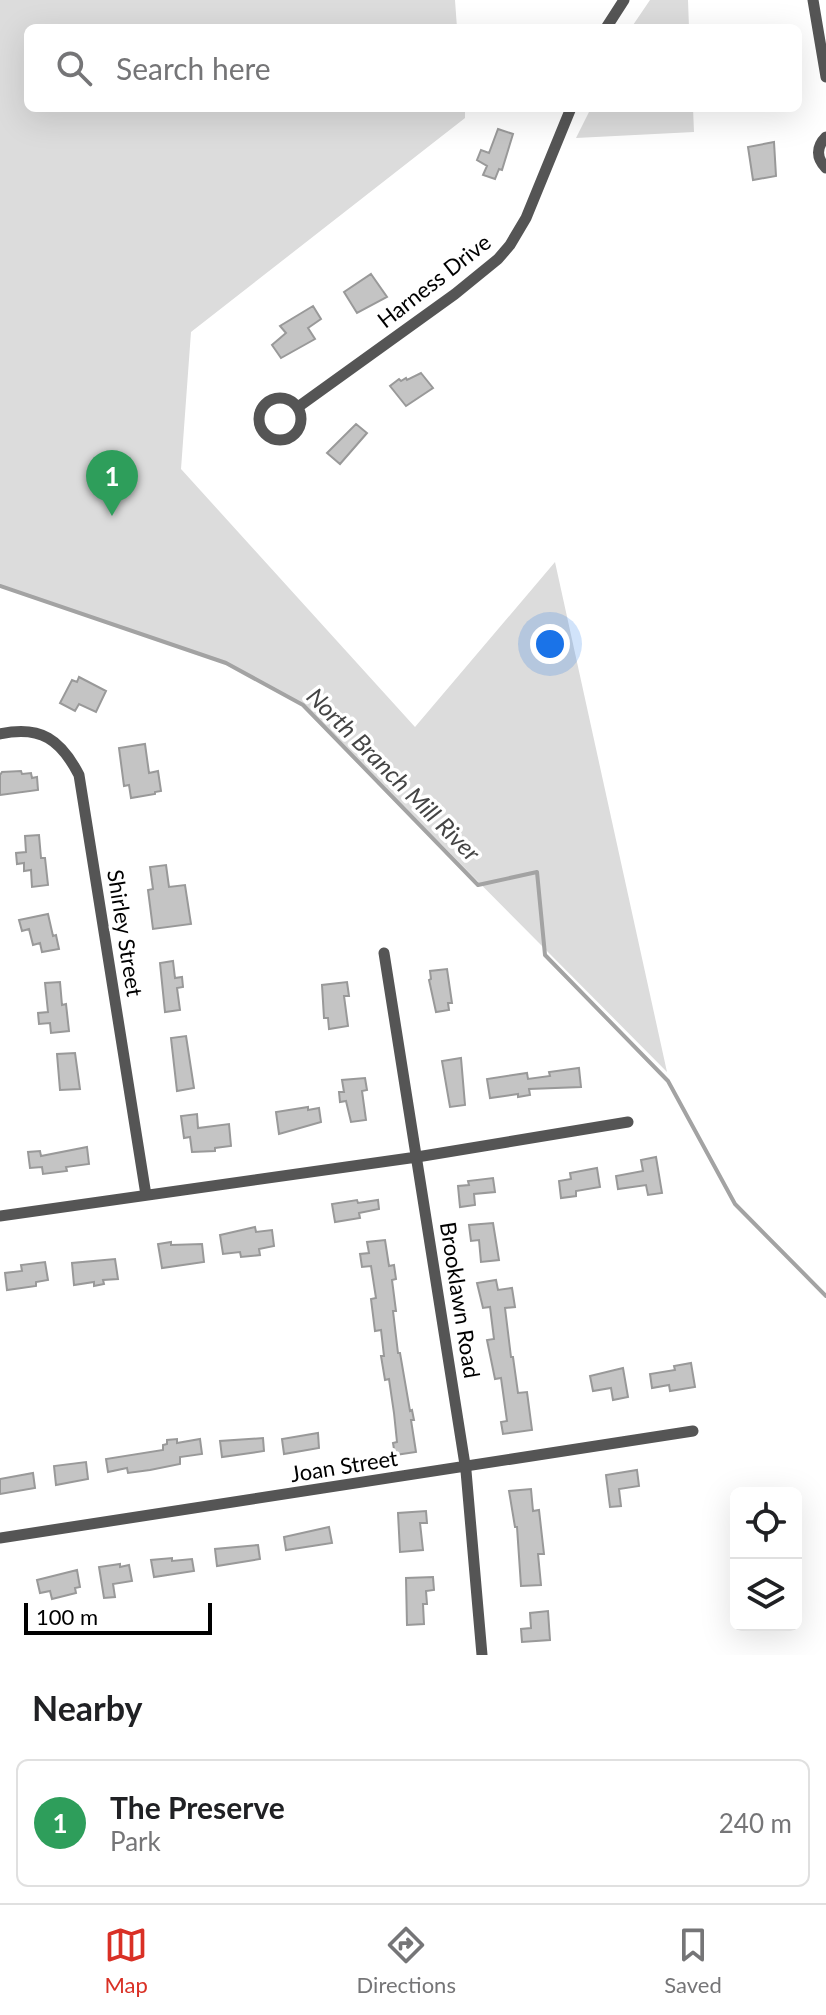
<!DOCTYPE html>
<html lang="en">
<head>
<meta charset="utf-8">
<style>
  :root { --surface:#fff; --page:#f2f2f2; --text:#202124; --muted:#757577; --line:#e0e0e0; --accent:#d93025 }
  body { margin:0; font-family:Lato,sans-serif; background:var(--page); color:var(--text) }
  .controls { position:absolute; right:24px; bottom:24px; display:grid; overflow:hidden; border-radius:12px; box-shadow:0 8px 32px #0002 }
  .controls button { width:72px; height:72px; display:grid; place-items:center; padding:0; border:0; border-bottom:2px solid var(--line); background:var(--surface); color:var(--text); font:40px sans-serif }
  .scale { position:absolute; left:24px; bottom:20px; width:188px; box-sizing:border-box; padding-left:8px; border:4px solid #000; border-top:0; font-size:22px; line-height:28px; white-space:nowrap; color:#000; -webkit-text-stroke:6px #fff; paint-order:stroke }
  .you { position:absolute; left:550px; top:644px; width:28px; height:28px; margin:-20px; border:6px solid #fff; border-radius:50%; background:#1a73e8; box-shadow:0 0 0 12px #1a73e833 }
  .badge { display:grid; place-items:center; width:52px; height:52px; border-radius:50%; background:var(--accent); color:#fff; font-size:26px; font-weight:700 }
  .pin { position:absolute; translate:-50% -66px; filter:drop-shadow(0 2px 4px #0008) }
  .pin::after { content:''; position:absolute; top:42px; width:28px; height:24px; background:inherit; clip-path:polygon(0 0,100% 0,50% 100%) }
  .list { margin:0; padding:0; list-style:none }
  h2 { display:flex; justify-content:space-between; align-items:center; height:104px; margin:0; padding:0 32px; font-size:34px }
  h2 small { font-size:26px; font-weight:400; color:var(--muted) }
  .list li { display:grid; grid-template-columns:52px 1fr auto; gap:24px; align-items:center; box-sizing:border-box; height:128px; margin:0 16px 16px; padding:0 16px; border:2px solid var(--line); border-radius:12px }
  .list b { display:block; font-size:30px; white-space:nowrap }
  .list p { margin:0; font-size:26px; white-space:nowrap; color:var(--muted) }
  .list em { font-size:26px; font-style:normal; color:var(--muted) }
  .icon { flex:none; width:44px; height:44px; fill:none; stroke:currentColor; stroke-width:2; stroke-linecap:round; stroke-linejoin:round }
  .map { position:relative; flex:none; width:826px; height:1655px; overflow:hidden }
  .search { position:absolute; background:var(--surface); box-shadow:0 8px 32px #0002; left:24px; right:24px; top:24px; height:88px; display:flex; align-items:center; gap:20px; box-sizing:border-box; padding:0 28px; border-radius:12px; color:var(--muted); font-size:30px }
  .sheet { height:248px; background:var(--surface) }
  nav { display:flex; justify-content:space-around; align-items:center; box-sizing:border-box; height:112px; border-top:2px solid var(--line); background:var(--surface); font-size:22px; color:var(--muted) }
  nav a { display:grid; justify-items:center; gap:4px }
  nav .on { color:var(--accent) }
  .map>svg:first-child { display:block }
  .green { fill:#dcdcdc }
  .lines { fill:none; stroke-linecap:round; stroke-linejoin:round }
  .stream { stroke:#a3a3a3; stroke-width:4 }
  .building { fill:#c4c4c4; stroke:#999; stroke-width:2 }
  .minor { stroke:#555; stroke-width:11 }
  .labels { text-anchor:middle; stroke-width:7; stroke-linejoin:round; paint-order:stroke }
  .street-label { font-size:22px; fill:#000; stroke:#fff }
  .water-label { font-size:24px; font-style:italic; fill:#444; stroke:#fff }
</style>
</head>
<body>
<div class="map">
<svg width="826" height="1655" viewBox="0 0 826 1655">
  <rect width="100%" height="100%" fill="#fff"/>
  <path class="green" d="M0,0H455L457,28H28V108H465V118L191,332L181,469L415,727L555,562L667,1072L303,705L226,663L0,586Z
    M650,0H688L689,28H631Z
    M591,108H693L694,132L576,138Z"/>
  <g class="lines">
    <path class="stream" d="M0,586L226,663L303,705L478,885L537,872L545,955L668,1081L735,1204L826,1296"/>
  </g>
  <path class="building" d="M498,129L513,134L502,170L499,169L495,179L483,175L487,166L477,160L481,150L489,153Z
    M774,142L776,176L753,180L748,147Z
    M371,274L387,297L357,313L344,292Z
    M313,306L321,319L308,328L315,339L281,358L272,345L286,333L280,326Z
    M421,373L433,388L406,406L390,386L399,379L401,381L406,378L407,380Z
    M356,424L367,433L340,464L327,453Z
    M79,677L106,691L96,712L79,704L75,711L60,703L72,680L77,682Z
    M145,744L149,773L158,771L161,791L155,792V794L131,798L129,785L124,786L119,748Z
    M21,771L22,774L31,773L32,778L37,777L38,790L0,795V775L2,772Z
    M39,835L41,858H45L48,885L32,887L31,870L24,871V863L17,864L16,853L26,852L25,836Z
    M166,865L169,887L185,885L191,924L153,929L148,890L153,889L150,867Z
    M48,914L53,936L56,935L59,949L42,952L40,943L33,945L29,929L22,931L19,920Z
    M173,961L175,978L182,977L183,987L177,988L180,1010L165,1012L160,963Z
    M447,969L452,1003H448L449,1010L436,1012L429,980L431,979L430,971Z
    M60,982L62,1005L66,1004L69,1031L51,1033L50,1023L39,1024L38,1013L48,1012L45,983Z
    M347,982L349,996H344L348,1026L329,1029L328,1018H324L322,985Z
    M186,1036L194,1088L177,1091L171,1038Z
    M75,1053L80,1089L60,1090L57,1054Z
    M461,1058L465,1105L450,1107L442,1061Z
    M579,1068L581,1087L529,1089L530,1095L518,1097V1094L490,1098L487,1079L527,1073L528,1079L550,1076L549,1072Z
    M365,1078L367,1090L362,1091L366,1120L351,1122L346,1101L340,1102L339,1092H344L342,1080Z
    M308,1107V1110L319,1108L321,1122L279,1134L276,1112Z
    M197,1114L198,1128L229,1124L231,1146L215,1148V1151L192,1152L190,1137L184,1138L181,1116Z
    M87,1147L89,1164L66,1167L67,1171L43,1174L42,1167L30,1168L28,1152L40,1151L41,1156Z
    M656,1157L662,1193L648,1195L646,1185L618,1189L616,1176L643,1171L641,1160Z
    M597,1168L600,1187L576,1191V1196L561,1198L559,1181L571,1179L570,1173Z
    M493,1178L495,1192L474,1194L475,1205L460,1207L458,1186L469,1185L468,1181Z
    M357,1200L358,1203L378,1200L379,1209L359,1213L360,1218L335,1222L332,1204Z
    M493,1223L499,1260L481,1262L479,1240L471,1241L469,1225Z
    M255,1227L256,1232L272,1230L274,1246L259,1249L260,1255L241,1257L240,1252L223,1254L220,1235Z
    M385,1240L389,1266L394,1265L396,1279L392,1280L396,1311H393L398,1353H400L410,1411L412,1410L414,1420H411L416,1452L395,1455L393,1443L397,1442L394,1413L389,1379L385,1380L381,1356H384L381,1330L375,1331L371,1299L376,1298L371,1266L362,1267L360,1254L369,1253L367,1242Z
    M171,1242V1245L202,1244L204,1262L162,1268L158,1244Z
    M115,1259L118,1279L103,1280L104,1284L94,1286V1282L74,1285L72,1263Z
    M45,1262L48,1280L36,1282V1286L7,1290L5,1273L22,1271L21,1265Z
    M496,1280L498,1290L512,1288L515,1307L505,1308L511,1357H513L518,1393L527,1392L532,1430L503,1434L501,1422L507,1421L501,1378L495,1379L487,1340L494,1339L490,1307L483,1308L477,1283Z
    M691,1363L695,1387L670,1391L669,1385L652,1388L650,1374L675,1370L674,1366Z
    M623,1368L628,1397L613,1400L611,1388L593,1391L590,1376Z
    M318,1433L319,1448L284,1454L282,1439Z
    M263,1438L264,1451L222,1457L220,1441Z
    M177,1439V1443L200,1439L202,1454L180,1457V1464L150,1470L128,1473L127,1468L108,1472L106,1459L163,1450V1445L167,1444V1440Z
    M86,1462L88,1479L56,1485L54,1466Z
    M637,1470L639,1486L619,1489L621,1506L610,1507L606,1475Z
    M33,1473L35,1488L0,1494V1479Z
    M531,1489L533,1511L539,1510L544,1554H538L541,1585L521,1586L517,1527H515L509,1491Z
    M426,1511L427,1523H420L423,1550L400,1552L398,1513Z
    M329,1527L332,1543L286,1550L284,1537Z
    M258,1545L260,1559L217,1566L215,1549Z
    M172,1558V1561L192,1559L194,1571L154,1577L151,1560Z
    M120,1564V1567L129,1565L132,1581L113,1584L115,1597L104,1598L99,1567Z
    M77,1570L80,1587L75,1588L76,1593L52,1599L50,1591L40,1593L37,1580Z
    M433,1577L434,1590L426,1591L427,1604H423L424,1624L407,1625L406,1578Z
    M548,1611L550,1640L522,1642L521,1629L531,1628L530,1613Z"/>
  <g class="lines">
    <path class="minor" d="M813,0L826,77
      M606,28L624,0
      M826,137C816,147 816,158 826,168
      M259 419a21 21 0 1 1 42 0a21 21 0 1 1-42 0Z
      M298,407L455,294L498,259L510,245L526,218L571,108
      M0,734C41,725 61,740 79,775L146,1195
      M384,953L466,1471L482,1655
      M0,1216L417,1157L628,1122
      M0,1538L693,1431"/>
  </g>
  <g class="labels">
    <g class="street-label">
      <text transform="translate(434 281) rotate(-38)" y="8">Harness Drive</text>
      <text transform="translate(125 933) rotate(81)" y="8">Shirley Street</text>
      <text transform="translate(460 1300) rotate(81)" y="8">Brooklawn Road</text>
      <text transform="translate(344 1466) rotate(-9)" y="8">Joan Street</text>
    </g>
    <g class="water-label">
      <text transform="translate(393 775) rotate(45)" y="8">North Branch Mill River</text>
    </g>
  </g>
</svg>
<div class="controls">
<button><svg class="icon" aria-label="locate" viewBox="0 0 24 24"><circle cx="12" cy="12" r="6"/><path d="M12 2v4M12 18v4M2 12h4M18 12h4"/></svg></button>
<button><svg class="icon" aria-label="layers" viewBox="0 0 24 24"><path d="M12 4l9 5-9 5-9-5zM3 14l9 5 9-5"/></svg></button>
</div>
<div class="scale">100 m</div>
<div class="you"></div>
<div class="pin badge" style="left:112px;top:516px;background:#2e9e5b">1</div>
<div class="search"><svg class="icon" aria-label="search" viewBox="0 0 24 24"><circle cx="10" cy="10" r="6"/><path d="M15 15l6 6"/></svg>Search here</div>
</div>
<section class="sheet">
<h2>Nearby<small></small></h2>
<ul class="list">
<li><span class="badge" style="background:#2e9e5b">1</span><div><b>The Preserve</b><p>Park</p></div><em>240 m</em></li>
</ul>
</section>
<nav>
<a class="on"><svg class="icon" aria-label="map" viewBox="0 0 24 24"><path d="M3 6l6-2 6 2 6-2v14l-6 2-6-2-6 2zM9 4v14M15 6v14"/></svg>Map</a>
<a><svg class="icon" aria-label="directions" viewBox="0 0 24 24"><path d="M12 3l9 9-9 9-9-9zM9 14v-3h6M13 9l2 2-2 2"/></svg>Directions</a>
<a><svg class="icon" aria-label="saved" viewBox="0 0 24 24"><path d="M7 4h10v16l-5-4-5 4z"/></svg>Saved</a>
</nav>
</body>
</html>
